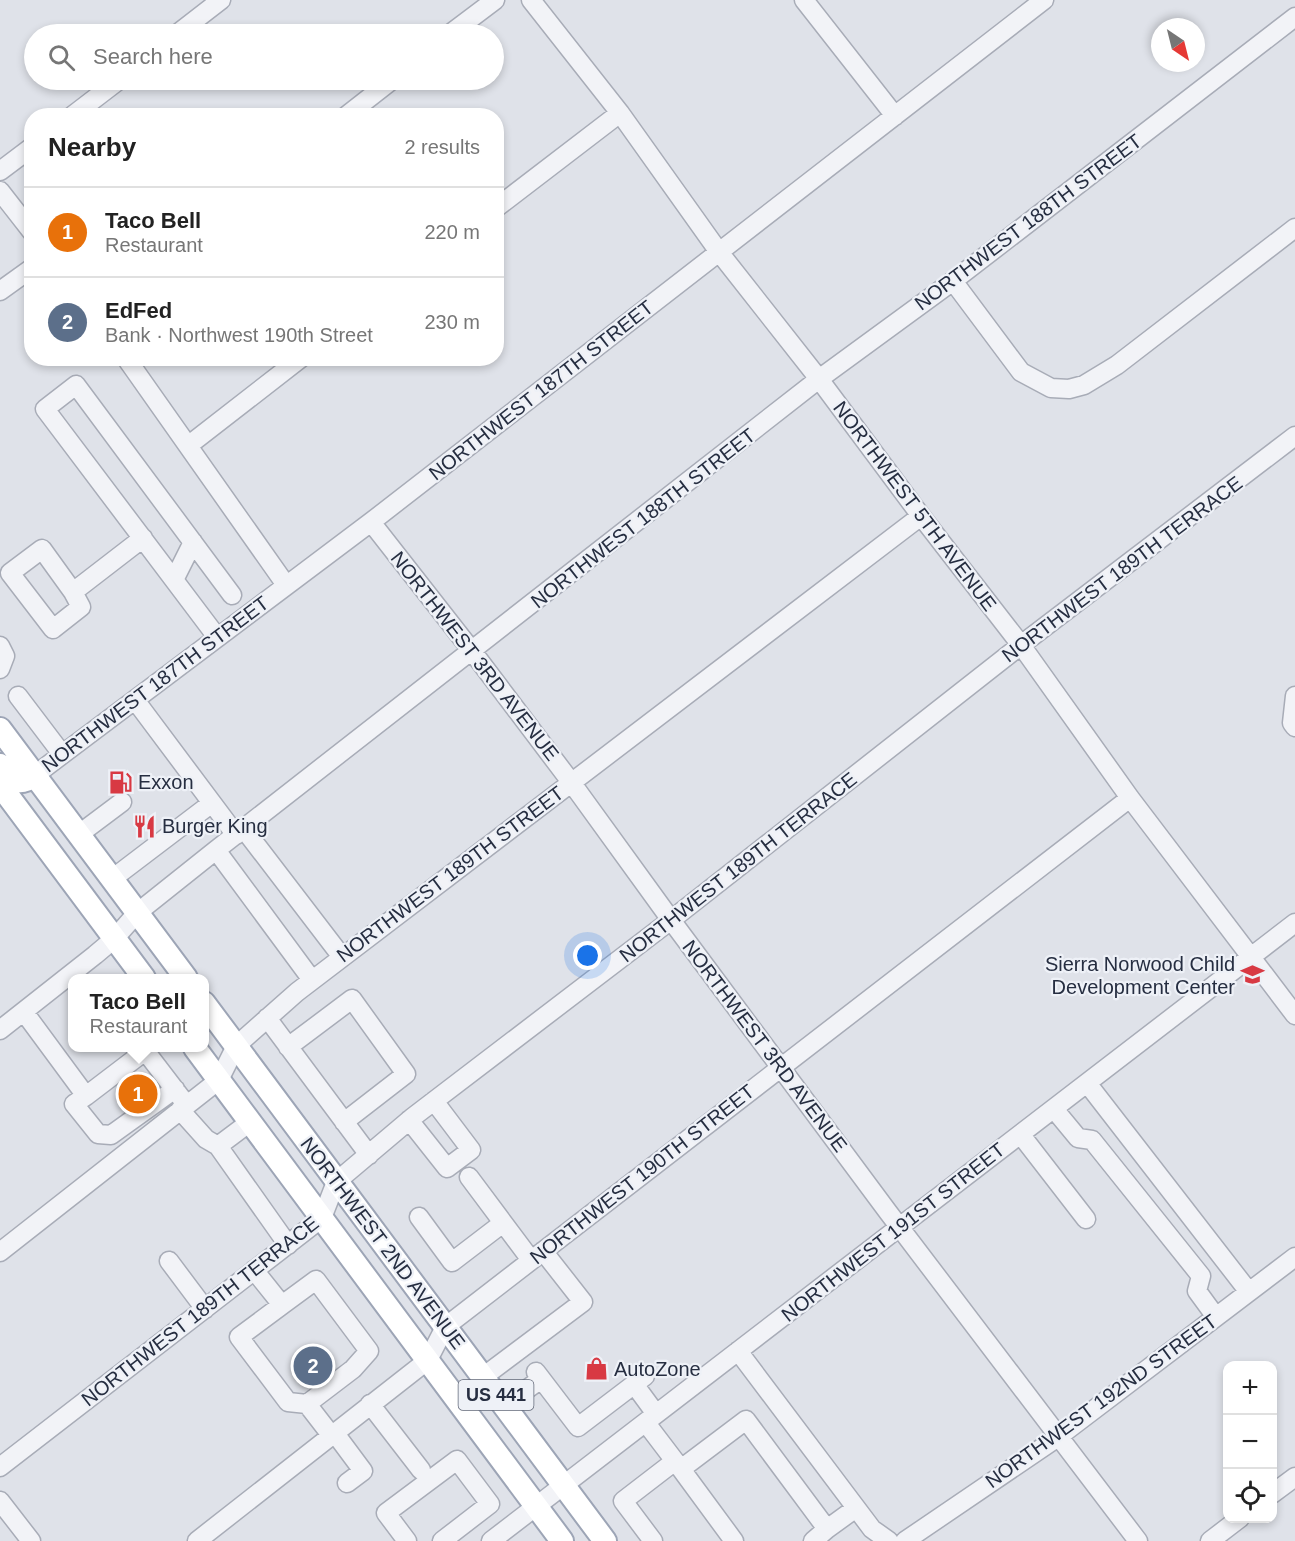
<!DOCTYPE html>
<html lang="en">
<head>
<meta charset="utf-8">
<style>
  :root { --surface:#fff; --page:#f2f2f2; --text:#222; --muted:#767676; --line:#e0e0e0; --accent:#7c3aed }
  body { margin:0; font-family:Arial,sans-serif; background:var(--page); color:var(--text) }
  .controls { position:absolute; right:18px; bottom:18px; display:grid; overflow:hidden; border-radius:12px; box-shadow:0 3px 9px #0003 }
  .controls button { width:54px; height:54px; display:grid; place-items:center; padding:0; border:0; border-bottom:2px solid var(--line); background:var(--surface); color:var(--text); font:30px sans-serif }
  .compass { position:absolute; left:1151px; top:18px; width:54px; height:54px; border-radius:50%; background:var(--surface); box-shadow:0 3px 9px #0003; rotate:145deg }
  .you { position:absolute; left:588px; top:956px; width:21px; height:21px; margin:-15px; border:4px solid #fff; border-radius:50%; background:#1a73e8; box-shadow:0 0 0 9px #1a73e833 }
  .badge { display:grid; place-items:center; width:39px; height:39px; border-radius:50%; background:var(--accent); color:#fff; font-size:20px; font-weight:700 }
  .pin { position:absolute; translate:-50% -50%; border:3px solid #fff; box-shadow:0 2px 6px #0006 }
  .popup { position:absolute; left:68px; top:974px; width:141px; height:78px; box-sizing:border-box; display:grid; place-content:center; border-radius:12px; background:var(--surface); filter:drop-shadow(0 2px 4px #0005); font-size:20px; white-space:nowrap; color:var(--muted) }
  .popup b { font-size:22px; color:var(--text) }
  .popup::after { content:''; position:absolute; left:50%; top:100%; margin-left:-12px; border:12px solid transparent; border-top-color:var(--surface) }
  .list { margin:0; padding:0; list-style:none }
  h2 { display:flex; justify-content:space-between; align-items:center; height:78px; margin:0; padding:0 24px; font-size:26px }
  h2 small { font-size:20px; font-weight:400; color:var(--muted) }
  .list li { display:grid; grid-template-columns:39px 1fr auto; gap:18px; align-items:center; box-sizing:border-box; height:90px; padding:0 24px; border-top:2px solid var(--line) }
  .list b { display:block; font-size:22px; white-space:nowrap }
  .list p { margin:0; font-size:20px; white-space:nowrap; color:var(--muted) }
  .list em { font-size:20px; font-style:normal; color:var(--muted) }
  .icon { flex:none; width:33px; height:33px; fill:none; stroke:currentColor; stroke-width:2; stroke-linecap:round; stroke-linejoin:round }
  .map { position:relative; flex:none; width:1295px; height:1541px; overflow:hidden }
  .search { position:absolute; background:var(--surface); box-shadow:0 3px 9px #0003; left:24px; top:24px; width:480px; height:66px; display:flex; align-items:center; gap:15px; box-sizing:border-box; padding:0 21px; border-radius:33px; color:var(--muted); font-size:22px }
  .panel { position:absolute; background:var(--surface); box-shadow:0 3px 9px #0003; left:24px; top:108px; width:480px; height:258px; border-radius:24px }
  .map>svg:first-child { display:block }
  .lines { fill:none; stroke-linecap:round; stroke-linejoin:round }
  .minor-casing { stroke:#a8acb7; stroke-width:21 }
  .major-casing { stroke:#9da5b6; stroke-width:26 }
  .minor { stroke:#f2f3f7; stroke-width:18 }
  .major { stroke:#fff; stroke-width:22 }
  .labels { text-anchor:middle; stroke-width:4.5; stroke-linejoin:round; paint-order:stroke }
  .shield { fill:#eef1f7; stroke:#626878; stroke-width:1.5 }
  .shield-label { font-size:18px; font-weight:bold; fill:#262e41 }
  .street-label { font-size:20px; fill:#262e41; stroke:#eef1f7 }
  .poi-label { font-size:20px; fill:#262e41; stroke:#eef1f7; text-anchor:start }
</style>
</head>
<body>
<div class="map">
<svg width="1295" height="1541" viewBox="0 0 1295 1541">
  <rect width="100%" height="100%" fill="#dfe2e9"/>
  <g class="lines">
    <defs>
      <path id="minor" d="M531,0L620,113L719,252L819,379L921,516L1021,645L1130,798L1295,1015
        M804,0L895,116
        M177,34L221,0
        M450,34L495,0
        M72,116L119,80
        M346,116L392,80
        M0,171L32,147
        M0,191L32,232
        M496,208L620,113
        M953,281L1021,372L1051,388L1069,389L1084,385L1117,365L1295,228
        M0,291L32,268
        M126,358L286,585
        M189,445L301,358
        M371,522L472,651L571,782L671,920L888,1212L1138,1541
        M174,580L193,542
        M73,592L42,549L10,573L53,629L81,607L73,592L143,538
        M217,637L45,409L76,385L232,595
        M0,646L5,656L0,669
        M18,696L62,754
        M1295,696L1292,723L1295,727
        M135,700L236,835
        M35,775L371,522L1044,0
        M244,829L342,957
        M78,835L122,802
        M216,850L312,980
        M112,879L212,803
        M24,1012L86,1096L149,1048
        M267,1018L369,1155
        M0,1030L95,955L114,939L137,913L216,850L819,379L953,281L1295,17
        M288,1047L352,999L406,1074L344,1122
        M143,1048L182,1099
        M1087,1083L1249,1292
        M86,1096L74,1104L98,1134L111,1135L175,1089
        M1054,1109L1078,1138L1092,1140L1201,1276L1197,1291L1216,1317
        M180,1110L206,1139L218,1146L288,1245
        M409,1120L447,1168L471,1150L434,1101
        M1021,1135L1086,1219
        M218,1146L250,1122
        M469,1177L531,1260
        M419,1217L452,1262L503,1223
        M0,1252L219,1080L236,1046L297,992L921,516
        M169,1261L205,1309
        M254,1270L282,1305L316,1280L369,1351L353,1369L307,1404L331,1435
        M282,1305L239,1337L288,1402L307,1404
        M738,1351L872,1529L889,1541
        M536,1372L578,1427L645,1376
        M483,1377L583,1302L543,1251
        M634,1384L656,1414
        M370,1404L421,1470
        M504,1406L541,1379
        M646,1423L681,1469L746,1420L827,1529L856,1508
        M334,1432L363,1471L347,1483
        M0,1467L322,1218L336,1182L413,1117L671,920L1021,645L1295,436
        M681,1469L734,1541
        M1272,1494L1295,1477
        M0,1501L31,1541
        M197,1541L428,1360L445,1327L1130,798
        M407,1541L386,1513L457,1460L490,1504L442,1541
        M491,1541L1295,923
        M653,1541L623,1501L675,1461
        M813,1541L827,1529
        M905,1541L1058,1437L1295,1257
        M1210,1541L1240,1518"/>
      <path id="major" d="M0,729L186,978
        M0,765C12,779 17,788 35,775
        M0,785L144,978
        M204,1003L605,1541
        M195,1048L562,1541"/>
    </defs>
    <use href="#minor" class="minor-casing"/>
    <use href="#major" class="major-casing"/>
    <use href="#minor" class="minor"/>
    <use href="#major" class="major"/>
  </g>
  <defs>
    <symbol id="fuel-bare" viewBox="-9 -9 18 18"><path d="M-5.5-6h7V0h2V4h1.3V-2.5L3-4.5l.8-.8L6-3V5H2.5V1h-1V6h-7ZM-4.2-4.7v3.2H.2V-4.7Z" fill="#d83943" stroke="#eef1f7" stroke-width="2.5" paint-order="stroke"/></symbol>
    <symbol id="restaurant-bare" viewBox="-9 -9 18 18"><path d="M-5-6h1v4h1v-4h1v4h1v-4h1v5L-1.5 .5V6h-2V.5L-5-1ZM5-6V6H3V1.5H1.5Q1.5-4 5-6Z" fill="#d83943" stroke="#eef1f7" stroke-width="2.5" paint-order="stroke"/></symbol>
    <symbol id="school-bare" viewBox="-9 -9 18 18"><path d="M0-5L7-2L0 1L-7-2ZM-4 1L0 2.5L4 1V4Q0 6-4 4Z" fill="#d83943" stroke="#eef1f7" stroke-width="2.5" paint-order="stroke"/></symbol>
    <symbol id="shop-bare" viewBox="-9 -9 18 18"><path d="M-5-2.5h2.3a2.7 3.5 0 0 1 5.4 0H5L5.5 6h-11ZM-1.5-2.5h3a1.5 2.3 0 0 0-3 0Z" fill="#d83943" stroke="#eef1f7" stroke-width="2.5" paint-order="stroke"/></symbol>
  </defs>
  <g fill-rule="evenodd">
    <use href="#fuel-bare" x="104" y="766" width="33" height="33"/>
    <use href="#restaurant-bare" x="128" y="810" width="33" height="33"/>
    <use href="#school-bare" x="1236" y="958" width="33" height="33"/>
    <use href="#shop-bare" x="580" y="1352" width="33" height="33"/>
  </g>
  <g class="labels">
    <rect class="shield" x="458.5" y="1380" width="75" height="30" rx="4.5"/>
    <g class="shield-label">
      <text x="496" y="1401">US 441</text>
    </g>
    <g class="street-label">
      <text transform="translate(1028 222) rotate(-37)" y="7">NORTHWEST 188TH STREET</text>
      <text transform="translate(541 390) rotate(-38)" y="7">NORTHWEST 187TH STREET</text>
      <text transform="translate(915 506) rotate(53)" y="7">NORTHWEST 5TH AVENUE</text>
      <text transform="translate(643 518) rotate(-38)" y="7">NORTHWEST 188TH STREET</text>
      <text transform="translate(1122 569) rotate(-37)" y="7">NORTHWEST 189TH TERRACE</text>
      <text transform="translate(475 656) rotate(52)" y="7">NORTHWEST 3RD AVENUE</text>
      <text transform="translate(155 684) rotate(-37)" y="7">NORTHWEST 187TH STREET</text>
      <text transform="translate(738 867) rotate(-38)" y="7">NORTHWEST 189TH TERRACE</text>
      <text transform="translate(450 874) rotate(-37)" y="7">NORTHWEST 189TH STREET</text>
      <text transform="translate(765 1046) rotate(53)" y="7">NORTHWEST 3RD AVENUE</text>
      <text transform="translate(642 1174) rotate(-38)" y="7">NORTHWEST 190TH STREET</text>
      <text transform="translate(893 1232) rotate(-38)" y="7">NORTHWEST 191ST STREET</text>
      <text transform="translate(383 1243) rotate(53)" y="7">NORTHWEST 2ND AVENUE</text>
      <text transform="translate(200 1311) rotate(-38)" y="7">NORTHWEST 189TH TERRACE</text>
      <text transform="translate(1101 1401) rotate(-36)" y="7">NORTHWEST 192ND STREET</text>
    </g>
    <g class="poi-label">
      <text x="138" y="789">Exxon</text>
      <text x="162" y="833">Burger King</text>
      <text x="1235" y="971" text-anchor="end">Sierra Norwood Child<tspan x="1235" dy="23">Development Center</tspan></text>
      <text x="614" y="1376">AutoZone</text>
    </g>
  </g>
</svg>
<div class="controls">
<button>+</button>
<button>−</button>
<button><svg class="icon" aria-label="locate" viewBox="0 0 24 24"><circle cx="12" cy="12" r="6"/><path d="M12 2v4M12 18v4M2 12h4M18 12h4"/></svg></button>
</div>
<svg class="compass" viewBox="-18 -18 36 36"><path d="M0-13l5 13h-10z" fill="#e53935"/><path d="M0 13l5-13h-10z" fill="#767676"/></svg>
<div class="you"></div>
<div class="pin badge" style="left:138px;top:1094px;background:#e8710a">1</div>
<div class="popup"><b>Taco Bell</b>Restaurant</div>
<div class="pin badge" style="left:313px;top:1366px;background:#5c6f8a">2</div>
<div class="search"><svg class="icon" aria-label="search" viewBox="0 0 24 24"><circle cx="10" cy="10" r="6"/><path d="M15 15l6 6"/></svg>Search here</div>
<section class="panel">
<h2>Nearby<small>2 results</small></h2>
<ul class="list">
<li><span class="badge" style="background:#e8710a">1</span><div><b>Taco Bell</b><p>Restaurant</p></div><em>220 m</em></li>
<li><span class="badge" style="background:#5c6f8a">2</span><div><b>EdFed</b><p>Bank · Northwest 190th Street</p></div><em>230 m</em></li>
</ul>
</section>
</div>
</body>
</html>
